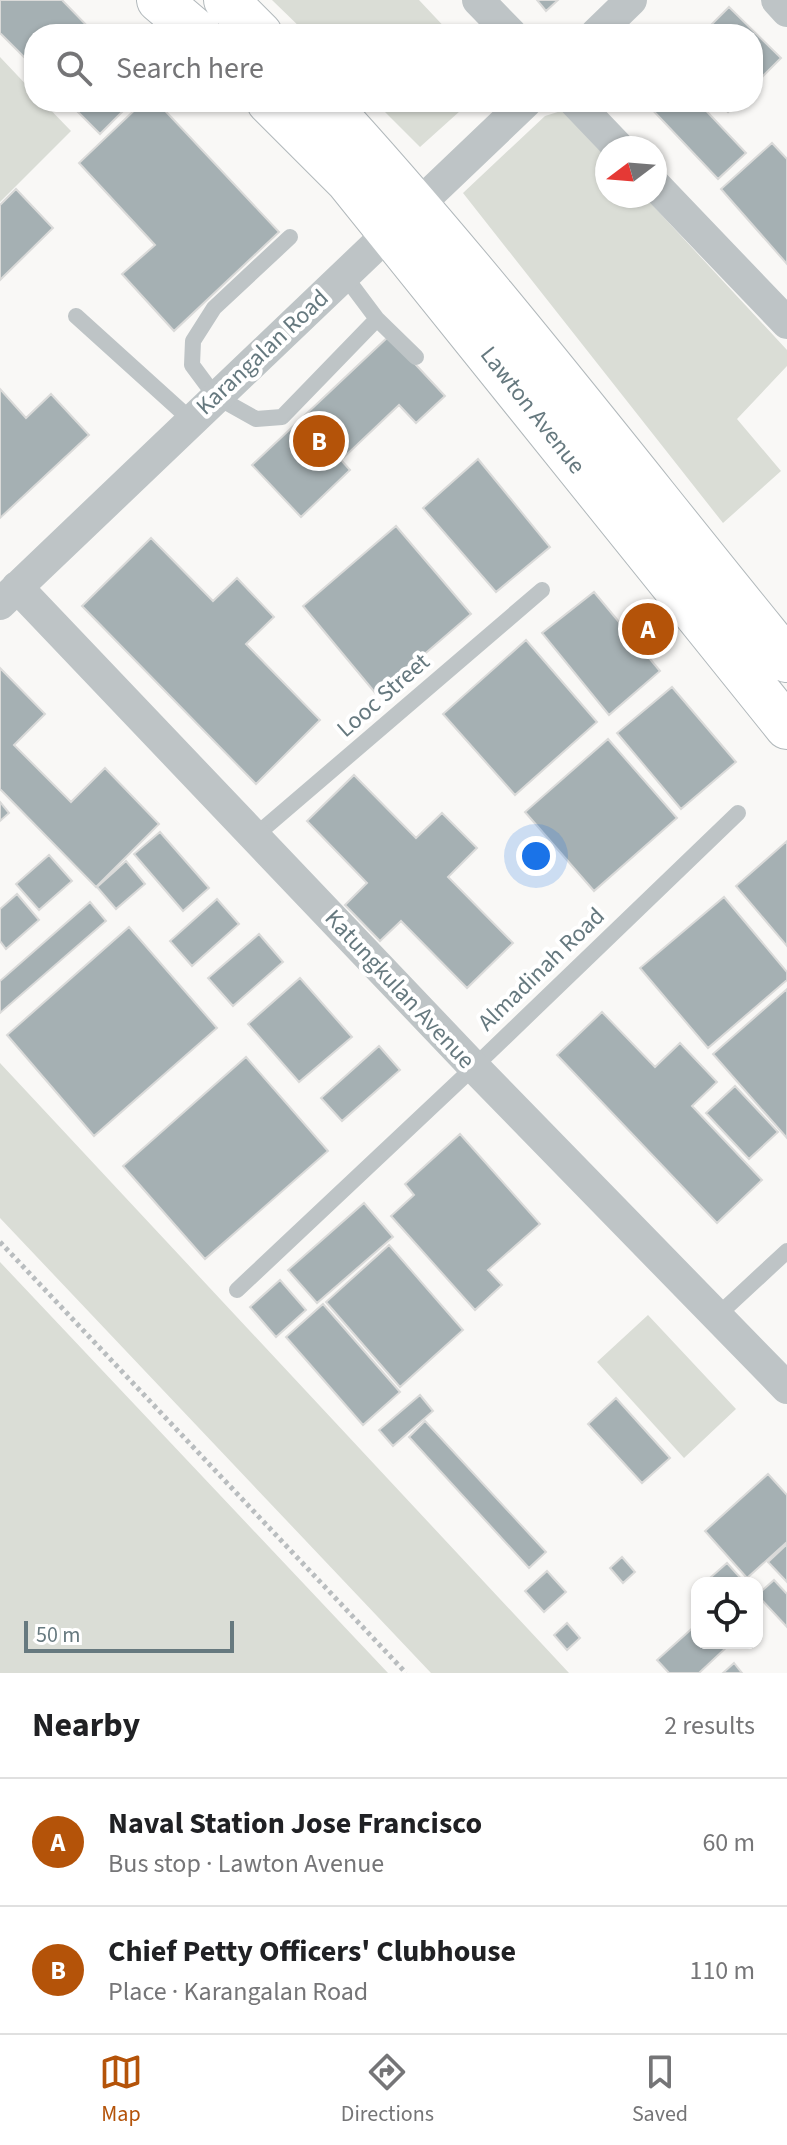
<!DOCTYPE html>
<html lang="en">
<head>
<meta charset="utf-8">
<style>
  :root { --surface:#fff; --page:#f6f6f6; --text:#202124; --muted:#757577; --line:#e0e0e0; --accent:#b45309 }
  body { margin:0; font-family:"Source Sans 3",sans-serif; background:var(--page); color:var(--text) }
  .controls { position:absolute; right:24px; bottom:24px; display:grid; overflow:hidden; border-radius:16px; box-shadow:0 2px 6px #0004 }
  .controls button { width:72px; height:72px; display:grid; place-items:center; padding:0; border:0; border-bottom:2px solid var(--line); background:var(--surface); color:var(--text); font:40px sans-serif }
  .compass { position:absolute; left:595px; top:136px; width:72px; height:72px; border-radius:50%; background:var(--surface); box-shadow:0 2px 6px #0004; rotate:254deg }
  .scale { position:absolute; left:24px; bottom:20px; width:210px; box-sizing:border-box; padding-left:8px; border:4px solid #66797f; border-top:0; font-size:22px; line-height:28px; white-space:nowrap; color:#66797f; -webkit-text-stroke:6px #fff; paint-order:stroke }
  .you { position:absolute; left:536px; top:856px; width:28px; height:28px; margin:-20px; border:6px solid #fff; border-radius:50%; background:#1a73e8; box-shadow:0 0 0 12px #1a73e833 }
  .badge { display:grid; place-items:center; width:52px; height:52px; border-radius:50%; background:var(--accent); color:#fff; font-size:26px; font-weight:700 }
  .pin { position:absolute; translate:-50% -50%; border:4px solid #fff; box-shadow:0 2px 8px #0006 }
  .list { margin:0; padding:0; list-style:none }
  h2 { display:flex; justify-content:space-between; align-items:center; height:104px; margin:0; padding:0 32px; font-size:34px }
  h2 small { font-size:26px; font-weight:400; color:var(--muted) }
  .list li { display:grid; grid-template-columns:52px 1fr auto; gap:24px; align-items:center; box-sizing:border-box; height:128px; padding:0 32px; border-top:2px solid var(--line) }
  .list b { display:block; font-size:30px; white-space:nowrap }
  .list p { margin:0; font-size:26px; white-space:nowrap; color:var(--muted) }
  .list em { font-size:26px; font-style:normal; color:var(--muted) }
  .icon { flex:none; width:44px; height:44px; fill:none; stroke:currentColor; stroke-width:2; stroke-linecap:round; stroke-linejoin:round }
  .map { position:relative; flex:none; width:787px; height:1673px; overflow:hidden }
  .search { position:absolute; background:var(--surface); box-shadow:0 2px 6px #0004; left:24px; right:24px; top:24px; height:88px; display:flex; align-items:center; gap:20px; box-sizing:border-box; padding:0 28px; border-radius:32px; color:var(--muted); font-size:30px }
  .sheet { height:360px; background:var(--surface) }
  nav { display:flex; justify-content:space-around; align-items:center; box-sizing:border-box; height:112px; border-top:2px solid var(--line); background:var(--surface); font-size:22px; color:var(--muted) }
  nav a { display:grid; justify-items:center; gap:4px }
  nav .on { color:var(--accent) }
  .map>svg:first-child { display:block }
  .green { fill:#daddd6 }
  .building { fill:#a5b0b3; stroke:#dadad9; stroke-width:2 }
  .lines { fill:none; stroke-linecap:round; stroke-linejoin:round }
  .secondary-casing { stroke:#b1b8bb; stroke-width:46 }
  .path { stroke:#b9bdbf; stroke-width:5; stroke-dasharray:4 4; stroke-linecap:butt }
  .lane { stroke:#bec4c6; stroke-width:16 }
  .street { stroke:#bec4c6; stroke-width:32 }
  .secondary { stroke:#fff; stroke-width:44 }
  .labels { text-anchor:middle; stroke-width:8; stroke-linejoin:round; paint-order:stroke }
  .street-label { font-size:24px; fill:#66797f; stroke:#fff }
</style>
</head>
<body>
<div class="map">
<svg width="787" height="1673" viewBox="0 0 787 1673">
  <rect width="100%" height="100%" fill="#f9f8f6"/>
  <path class="green" d="M272,0H419L451,34H307Z
    M0,57L34,93V102H43L71,131L0,202Z
    M375,102H470L420,147Z
    M564,110L607,157V196H644L787,350V366L737,419L781,471L723,523L463,193L545,116Z
    M0,1063L569,1673H431L0,1218Z
    M0,1262L388,1673H0Z
    M648,1315L736,1409L684,1458L597,1362Z"/>
  <path class="building" d="M0,0H62L95,34H34V67L0,33Z
    M537,0H558L546,11Z
    M729,7L781,58L753,86V34H702Z
    M68,102H132L100,134Z
    M143,102H157L279,232L174,331L122,274L155,245L79,163Z
    M645,102H698L746,153L718,179Z
    M717,102H738L728,112Z
    M772,143L787,159V264L721,189Z
    M16,189L53,228L0,280V205Z
    M389,336L445,396L416,423L399,405L341,460L350,470L301,517L252,465Z
    M0,389L26,418L51,394L89,435L0,518Z
    M478,459L550,547L496,592L423,508Z
    M396,526L471,614L377,695L303,606Z
    M151,538L213,601L237,578L274,617L246,644L320,720L256,784L82,606Z
    M594,592L660,671L609,715L542,633Z
    M526,640L597,722L515,795L443,714Z
    M0,668L45,714L14,745L71,802L105,768L159,824L96,887L0,789Z
    M672,687L736,762L681,809L617,733Z
    M608,739L677,818L594,891L525,812Z
    M354,775L416,838L442,813L477,848L448,877L513,943L467,988L401,921L380,941L345,905L367,883L307,821Z
    M0,802L9,813L0,821Z
    M160,832L209,888L183,911L134,854Z
    M787,841V946L736,886Z
    M49,855L72,881L39,910L16,884Z
    M126,861L145,884L116,909L97,887Z
    M17,894L39,920L6,949L0,941V909Z
    M724,897L787,972V980L708,1048L640,968Z
    M217,899L239,924L192,966L170,941Z
    M90,902L106,921L0,1013V981Z
    M129,927L217,1028L94,1136L7,1035Z
    M259,934L283,962L233,1006L208,978Z
    M300,978L352,1037L299,1082L248,1024Z
    M787,989V1138L713,1054Z
    M602,1012L655,1067L680,1043L717,1082L692,1106L762,1180L717,1223L557,1055Z
    M379,1046L400,1070L342,1121L321,1098Z
    M246,1057L328,1151L205,1259L123,1166Z
    M735,1086L778,1132L749,1159L706,1113Z
    M460,1134L540,1224L488,1270L502,1285L475,1310L391,1216L414,1195L405,1184Z
    M364,1203L393,1237L317,1303L288,1270Z
    M389,1245L463,1330L400,1387L326,1302Z
    M280,1280L306,1310L276,1337L250,1307Z
    M323,1304L400,1392L363,1425L286,1337Z
    M420,1395L433,1411L393,1446L379,1430Z
    M616,1398L670,1458L642,1483L588,1424Z
    M425,1421L546,1552L529,1568L409,1437Z
    M768,1474L787,1495V1542L747,1578L705,1531Z
    M787,1544V1582L768,1562Z
    M622,1557L635,1572L623,1583L610,1568Z
    M727,1563L745,1583H717L711,1577Z
    M547,1571L566,1592L544,1612L525,1591Z
    M774,1580L787,1594V1627L757,1595Z
    M567,1623L580,1638L567,1650L554,1635Z
    M697,1624V1643H727L729,1645L699,1673H669L657,1660Z
    M734,1663L742,1673H723Z"/>
  <g class="lines">
    <defs>
      <path id="secondary" d="M159,0L199,34
        M226,0L260,34
        M269,102L348,181L787,727
        M325,102C488,280 634,473 787,660"/>
    </defs>
    <use href="#secondary" class="secondary-casing"/>
    <path class="path" d="M0,1242L406,1673"/>
    <path class="lane" d="M290,237L214,308L193,341L192,365L215,396L256,419L282,417L377,319
      M344,275L377,319L416,357
      M76,316L191,420
      M255,836L542,590
      M237,1290L474,1067L738,813
      M717,1316L787,1251"/>
    <path class="street" d="M478,0L511,34
      M777,0L787,11
      M596,34L631,0
      M575,102L619,148
      M655,185L787,323
      M17,587L474,1067L787,1388
      M0,604L526,102"/>
    <use href="#secondary" class="secondary"/>
  </g>
  <g class="labels">
    <g class="street-label">
      <text transform="translate(262 352) rotate(-43)" y="8">Karangalan Road</text>
      <text transform="translate(533 410) rotate(52)" y="8">Lawton Avenue</text>
      <text transform="translate(383 695) rotate(-41)" y="8">Looc Street</text>
      <text transform="translate(541 969) rotate(-44)" y="8">Almadinah Road</text>
      <text transform="translate(400 989) rotate(47)" y="8">Katungkulan Avenue</text>
    </g>
  </g>
</svg>
<div class="controls">
<button><svg class="icon" aria-label="locate" viewBox="0 0 24 24"><circle cx="12" cy="12" r="6"/><path d="M12 2v4M12 18v4M2 12h4M18 12h4"/></svg></button>
</div>
<svg class="compass" viewBox="-18 -18 36 36"><path d="M0-13l5 13h-10z" fill="#e53935"/><path d="M0 13l5-13h-10z" fill="#757577"/></svg>
<div class="scale">50 m</div>
<div class="you"></div>
<div class="pin badge" style="left:648px;top:629px">A</div>
<div class="pin badge" style="left:319px;top:441px">B</div>
<div class="search"><svg class="icon" aria-label="search" viewBox="0 0 24 24"><circle cx="10" cy="10" r="6"/><path d="M15 15l6 6"/></svg>Search here</div>
</div>
<section class="sheet">
<h2>Nearby<small>2 results</small></h2>
<ul class="list">
<li><span class="badge">A</span><div><b>Naval Station Jose Francisco</b><p>Bus stop · Lawton Avenue</p></div><em>60 m</em></li>
<li><span class="badge">B</span><div><b>Chief Petty Officers' Clubhouse</b><p>Place · Karangalan Road</p></div><em>110 m</em></li>
</ul>
</section>
<nav>
<a class="on"><svg class="icon" aria-label="map" viewBox="0 0 24 24"><path d="M3 6l6-2 6 2 6-2v14l-6 2-6-2-6 2zM9 4v14M15 6v14"/></svg>Map</a>
<a><svg class="icon" aria-label="directions" viewBox="0 0 24 24"><path d="M12 3l9 9-9 9-9-9zM9 14v-3h6M13 9l2 2-2 2"/></svg>Directions</a>
<a><svg class="icon" aria-label="saved" viewBox="0 0 24 24"><path d="M7 4h10v16l-5-4-5 4z"/></svg>Saved</a>
</nav>
</body>
</html>
